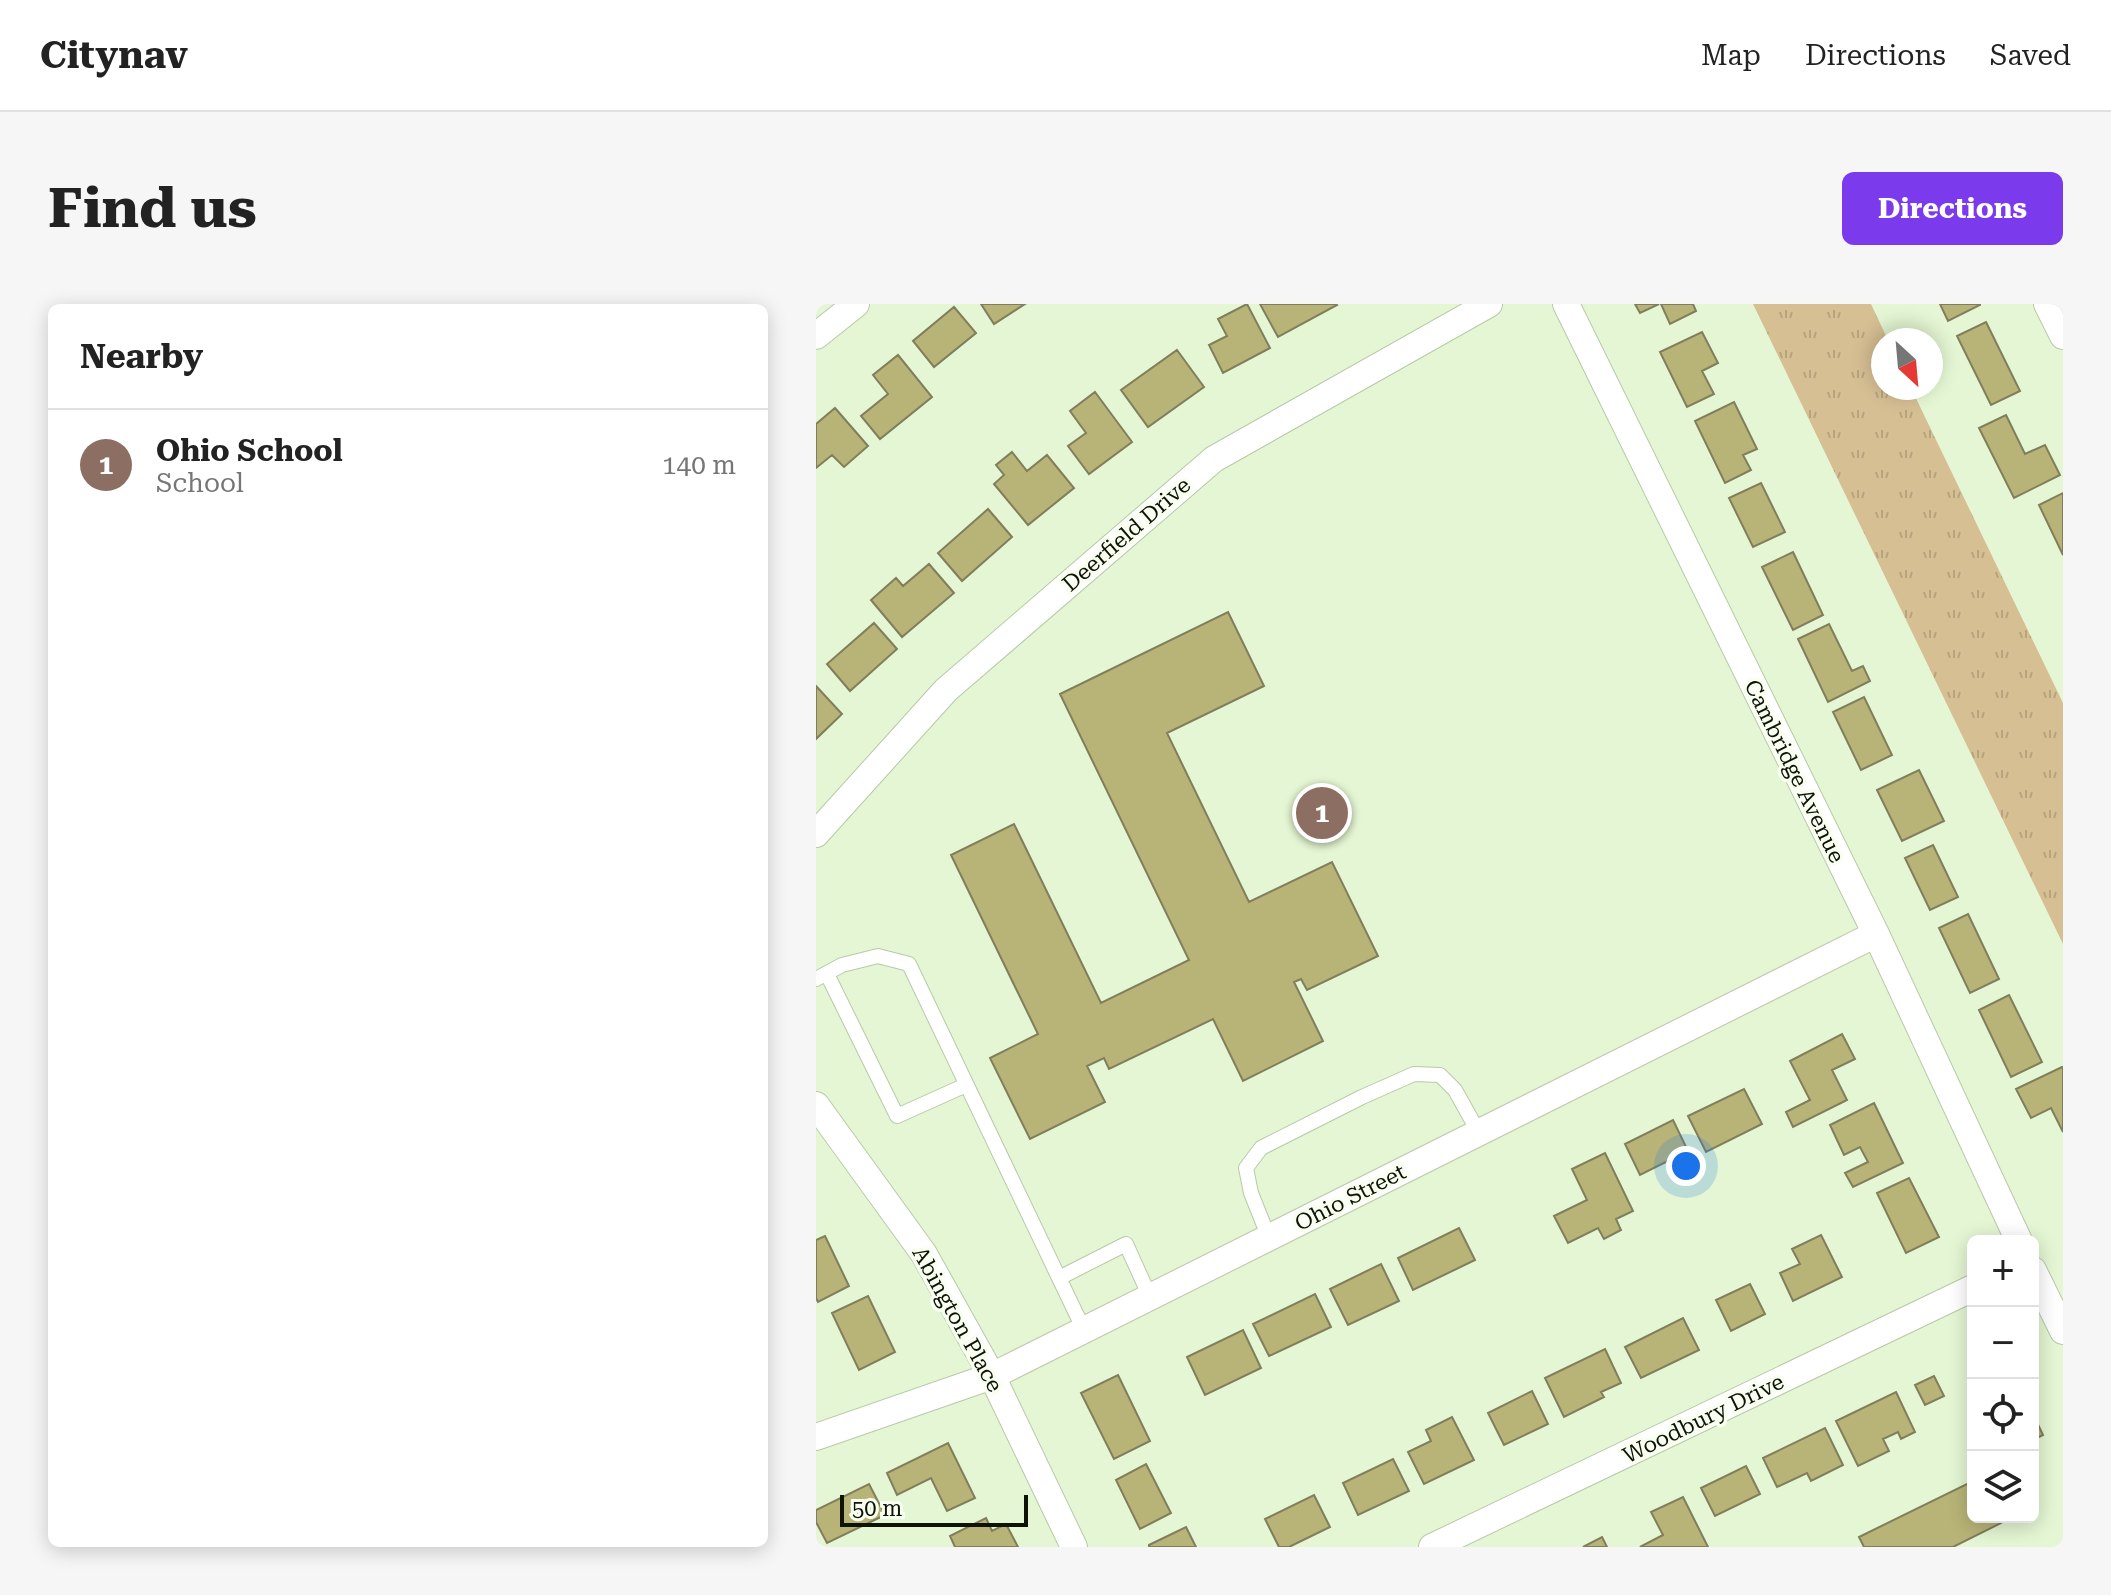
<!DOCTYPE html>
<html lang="en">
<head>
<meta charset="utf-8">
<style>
  :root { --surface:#fff; --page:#f6f6f6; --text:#222; --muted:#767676; --line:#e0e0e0; --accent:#7c3aed }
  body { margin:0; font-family:"Roboto Serif",serif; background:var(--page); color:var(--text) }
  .controls { position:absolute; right:24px; bottom:24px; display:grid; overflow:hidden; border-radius:12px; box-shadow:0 4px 20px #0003 }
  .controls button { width:72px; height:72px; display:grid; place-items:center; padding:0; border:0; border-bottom:2px solid var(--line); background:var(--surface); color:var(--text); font:40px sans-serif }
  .compass { position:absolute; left:1055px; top:24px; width:72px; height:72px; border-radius:50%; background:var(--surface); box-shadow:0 4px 20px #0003; rotate:154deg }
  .scale { position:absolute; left:24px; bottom:20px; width:188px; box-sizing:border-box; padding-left:8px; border:4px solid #0e1307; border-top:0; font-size:22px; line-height:28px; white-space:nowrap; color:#0e1307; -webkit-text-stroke:6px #f8fff1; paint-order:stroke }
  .you { position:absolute; left:870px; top:862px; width:28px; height:28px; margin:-20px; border:6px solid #fff; border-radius:50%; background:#1a73e8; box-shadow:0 0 0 12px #1a73e833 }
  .badge { display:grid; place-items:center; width:52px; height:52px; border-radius:50%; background:var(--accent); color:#fff; font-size:26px; font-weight:700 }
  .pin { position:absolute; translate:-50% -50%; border:4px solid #fff; box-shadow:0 2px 8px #0006 }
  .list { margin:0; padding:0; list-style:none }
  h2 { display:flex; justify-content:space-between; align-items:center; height:104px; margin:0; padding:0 32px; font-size:34px }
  h2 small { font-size:26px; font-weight:400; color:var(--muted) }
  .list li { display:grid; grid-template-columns:52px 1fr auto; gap:24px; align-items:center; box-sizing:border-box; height:112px; padding:0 32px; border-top:2px solid var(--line) }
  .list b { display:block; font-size:30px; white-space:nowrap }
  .list p { margin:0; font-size:26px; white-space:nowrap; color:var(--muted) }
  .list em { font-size:26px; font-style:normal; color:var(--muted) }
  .icon { flex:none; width:44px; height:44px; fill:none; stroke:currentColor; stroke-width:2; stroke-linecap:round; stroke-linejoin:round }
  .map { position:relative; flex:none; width:1247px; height:1243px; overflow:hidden; border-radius:12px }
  header { display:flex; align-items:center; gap:48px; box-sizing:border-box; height:112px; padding:0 40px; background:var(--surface); border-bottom:2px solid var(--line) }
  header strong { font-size:38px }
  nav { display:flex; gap:44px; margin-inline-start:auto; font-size:28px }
  .intro { display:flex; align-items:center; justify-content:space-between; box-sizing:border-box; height:192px; padding:0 48px }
  h1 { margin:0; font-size:56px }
  .button { padding:20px 36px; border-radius:12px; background:var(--accent); color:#fff; font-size:28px; font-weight:700 }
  main { display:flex; gap:48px; padding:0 48px }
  aside { flex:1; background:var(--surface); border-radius:12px; box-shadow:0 4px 20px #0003 }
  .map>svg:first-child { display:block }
  .grass { fill:url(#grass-tufts) }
  .building { fill:#b8b477; stroke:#807e5c; stroke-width:2 }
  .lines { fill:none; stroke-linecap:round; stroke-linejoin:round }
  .service-casing { stroke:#b8c9a7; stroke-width:16 }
  .minor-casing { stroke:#b8c9a7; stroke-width:28 }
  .service { stroke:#fff; stroke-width:14 }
  .minor { stroke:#fff; stroke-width:26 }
  .labels { text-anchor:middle; stroke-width:7; stroke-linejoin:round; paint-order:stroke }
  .street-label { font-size:22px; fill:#0e1307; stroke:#f8fff1 }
</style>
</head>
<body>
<header>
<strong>Citynav</strong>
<nav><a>Map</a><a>Directions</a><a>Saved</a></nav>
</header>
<div class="intro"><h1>Find us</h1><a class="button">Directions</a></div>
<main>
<aside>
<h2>Nearby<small></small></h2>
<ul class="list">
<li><span class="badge" style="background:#8d6e63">1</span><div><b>Ohio School</b><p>School</p></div><em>140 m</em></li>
</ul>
</aside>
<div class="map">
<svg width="1247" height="1243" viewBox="0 0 1247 1243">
  <defs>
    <pattern id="grass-tufts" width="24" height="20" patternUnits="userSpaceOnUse" patternTransform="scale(2)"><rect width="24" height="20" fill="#d7bf94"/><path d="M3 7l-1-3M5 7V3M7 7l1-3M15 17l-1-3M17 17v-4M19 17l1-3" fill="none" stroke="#b7a37e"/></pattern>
  </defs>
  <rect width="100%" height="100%" fill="#e4f6d3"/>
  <path class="grass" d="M937,0H1055L1072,36H1067V84H1095L1247,399V640Z"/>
  <path class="building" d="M165,0H209L178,20Z
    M431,0L454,44L407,69L393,41L411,32L402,15Z
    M444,0H520L521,1L462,33Z
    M819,0H843L824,9Z
    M845,0H877L880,7L854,20Z
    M1124,0H1164V1L1132,17Z
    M138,3L160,29L118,63L97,37Z
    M1170,18L1204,87L1175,101L1141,32Z
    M886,28L902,59L886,67L898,90L871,103L844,48Z
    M361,46L388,83L332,123L305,86Z
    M82,51L116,93L64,135L45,112L72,90L57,71Z
    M279,88L316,138L273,170L252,142L270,129L254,107Z
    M918,98L941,145L927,151L935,166L909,179L879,117Z
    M19,104L52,142L28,163L16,151L0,164V120Z
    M1190,111L1209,150L1229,141L1244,171L1198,194L1163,124Z
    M196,148L211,167L231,151L258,184L212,221L178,180L188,171L180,161Z
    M945,179L969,228L937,243L913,194Z
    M1247,189V251L1223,201Z
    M172,205L196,233L146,277L122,249Z
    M977,248L1007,311L977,326L946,263Z
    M113,260L138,289L86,333L55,296L80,274L87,282Z
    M412,308L448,382L351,429L433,598L516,558L562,652L491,686L485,675L478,678L507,737L427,777L397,715L293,765L288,754L271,762L289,798L214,835L174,754L222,730L135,551L198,520L285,699L373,656L244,390Z
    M58,319L81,345L34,387L11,360Z
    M1013,320L1036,367L1047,362L1054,377L1012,398L982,335Z
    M0,382L26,410L0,435Z
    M1048,393L1076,451L1045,466L1017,408Z
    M1103,466L1128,517L1086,537L1061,486Z
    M1117,541L1142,593L1114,606L1089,554Z
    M1152,610L1183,675L1154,689L1123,624Z
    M1193,691L1226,758L1195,773L1163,706Z
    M1026,730L1039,755L1016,766L1031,796L977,823L970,808L994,796L974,757Z
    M1246,763L1247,764V828L1235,804L1215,814L1200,785Z
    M928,785L946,820L890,848L872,812Z
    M1058,799L1087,859L1037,883L1029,869L1052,858L1044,843L1028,851L1014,821Z
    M857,816L872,847L824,871L809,840Z
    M789,849L817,907L800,915L805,926L788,935L782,924L752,939L738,912L771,896L756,865Z
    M1093,874L1123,933L1090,949L1061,889Z
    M643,924L659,956L597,986L582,954Z
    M1005,931L1026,973L977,997L964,969L984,960L976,945Z
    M9,932L33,982L2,998L0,994V936Z
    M565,960L583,997L532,1021L514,985Z
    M934,980L949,1010L915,1027L900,996Z
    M499,990L515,1023L453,1052L437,1020Z
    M52,992L79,1048L43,1066L16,1009Z
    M867,1014L883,1046L825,1074L809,1043Z
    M427,1026L445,1064L389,1091L371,1053Z
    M789,1045L805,1079L785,1088L788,1093L748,1113L729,1074Z
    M302,1071L334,1137L298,1155L265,1089Z
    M1118,1072L1128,1092L1109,1101L1099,1081Z
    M716,1087L732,1120L688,1141L672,1109Z
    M1080,1088L1099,1128L1085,1135L1082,1128L1067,1135L1073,1147L1042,1162L1020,1117Z
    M1217,1110L1227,1131L1217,1136Z
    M636,1113L658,1156L608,1180L592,1148L615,1137L610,1126Z
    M1009,1124L1027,1161L995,1177L991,1169L961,1183L947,1154Z
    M132,1139L159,1194L131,1207L115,1174L81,1191L71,1169Z
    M577,1155L593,1187L542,1211L527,1179Z
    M330,1160L355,1209L324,1225L300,1176Z
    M930,1162L944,1190L899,1212L885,1184Z
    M1157,1177V1213H1182L1185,1219L1137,1243H1048L1043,1233Z
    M53,1180L69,1211L11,1239L0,1218V1206Z
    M498,1191L514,1223L473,1243H463L449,1215Z
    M867,1193L892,1243H824L847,1231L835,1208Z
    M170,1214L176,1227L190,1220L202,1243H139L134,1232Z
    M370,1223L380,1243H333V1241Z
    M786,1233L791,1243H767Z"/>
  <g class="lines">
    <defs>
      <path id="service" d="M11,670L81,812L150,781
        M0,675L26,661L62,652L93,660L243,974
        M453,934L435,889L430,864L445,844L546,793L598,770L624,771L639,786L663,829
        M268,1026L243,974L310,940L334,993"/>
      <path id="minor" d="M750,0L1060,630L1203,937
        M1231,0L1247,32
        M0,32L40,0
        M0,530L130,386L398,155L673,0
        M0,801L108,950L176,1072L258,1243
        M1217,966L1247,1027
        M0,1133L176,1072L1060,630
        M616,1243L1157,984"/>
    </defs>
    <use href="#service" class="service-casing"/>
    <use href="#minor" class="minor-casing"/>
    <use href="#service" class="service"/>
    <use href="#minor" class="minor"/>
  </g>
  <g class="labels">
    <g class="street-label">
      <text transform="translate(310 230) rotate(-41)" y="8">Deerfield Drive</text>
      <text transform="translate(979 467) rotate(64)" y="8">Cambridge Avenue</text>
      <text transform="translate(534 893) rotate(-27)" y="8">Ohio Street</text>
      <text transform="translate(142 1015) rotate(61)" y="8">Abington Place</text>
      <text transform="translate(887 1114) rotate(-26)" y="8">Woodbury Drive</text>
    </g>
  </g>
</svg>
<div class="controls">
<button>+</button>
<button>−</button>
<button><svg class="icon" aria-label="locate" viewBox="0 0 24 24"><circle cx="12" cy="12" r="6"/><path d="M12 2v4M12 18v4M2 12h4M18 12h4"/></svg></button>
<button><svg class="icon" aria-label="layers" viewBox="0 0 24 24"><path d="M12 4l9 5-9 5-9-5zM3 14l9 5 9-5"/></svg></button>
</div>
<svg class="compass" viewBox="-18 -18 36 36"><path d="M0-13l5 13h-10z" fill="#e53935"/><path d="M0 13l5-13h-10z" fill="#767676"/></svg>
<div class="scale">50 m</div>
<div class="you"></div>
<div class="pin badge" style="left:506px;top:509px;background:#8d6e63">1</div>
</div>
</main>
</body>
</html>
